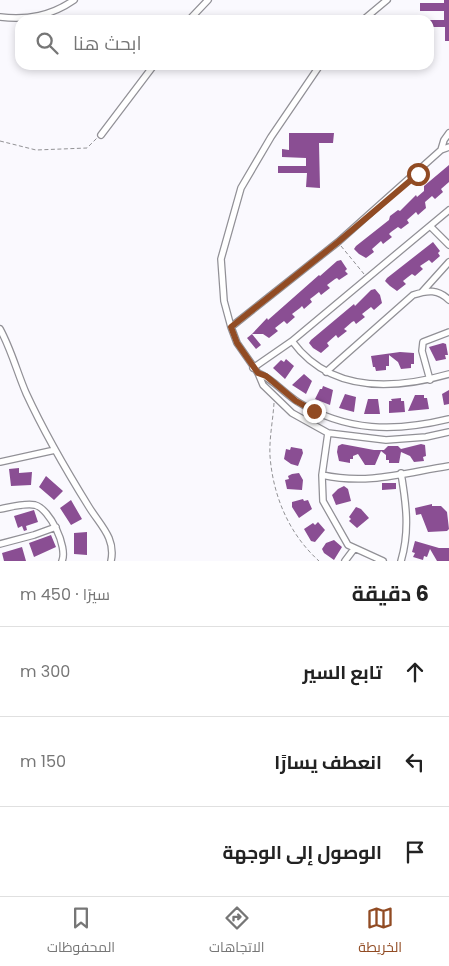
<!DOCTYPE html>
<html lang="ar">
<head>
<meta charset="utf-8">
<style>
  :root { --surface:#fff; --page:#f6f6f6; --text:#222; --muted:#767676; --line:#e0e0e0; --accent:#914b23 }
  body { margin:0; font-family:Poppins,Cairo,sans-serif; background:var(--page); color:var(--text); direction:rtl }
  .stop { position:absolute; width:15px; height:15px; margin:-11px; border:4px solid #914b23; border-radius:50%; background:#fff }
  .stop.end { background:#914b23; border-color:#fff; box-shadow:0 1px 5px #0008 }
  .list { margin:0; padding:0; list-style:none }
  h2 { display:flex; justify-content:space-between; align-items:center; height:65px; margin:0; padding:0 20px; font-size:21px }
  h2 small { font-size:16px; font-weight:400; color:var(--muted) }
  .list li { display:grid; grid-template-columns:32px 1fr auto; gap:15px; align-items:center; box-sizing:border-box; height:90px; padding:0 20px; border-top:1px solid var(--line) }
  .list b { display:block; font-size:19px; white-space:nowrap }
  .list em { font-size:16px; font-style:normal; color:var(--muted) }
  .icon { flex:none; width:28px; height:28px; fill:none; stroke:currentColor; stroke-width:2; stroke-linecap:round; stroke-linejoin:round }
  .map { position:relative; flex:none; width:449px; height:561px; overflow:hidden; direction:ltr }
  .search { position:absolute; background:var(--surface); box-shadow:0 2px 8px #0003; left:15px; right:15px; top:15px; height:55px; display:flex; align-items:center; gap:12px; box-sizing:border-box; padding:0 18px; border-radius:15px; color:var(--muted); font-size:19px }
  .sheet { height:335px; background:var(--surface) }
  nav { display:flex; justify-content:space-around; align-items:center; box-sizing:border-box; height:70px; border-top:1px solid var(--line); background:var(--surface); font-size:14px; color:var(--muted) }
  nav a { display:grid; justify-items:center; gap:2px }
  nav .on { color:var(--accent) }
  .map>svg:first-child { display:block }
  .building { fill:#8a4e93 }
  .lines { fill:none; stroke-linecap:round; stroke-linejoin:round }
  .minor-casing { stroke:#919096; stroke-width:8 }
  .path { stroke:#929295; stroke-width:1; stroke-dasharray:4 2.5; stroke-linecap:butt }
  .minor { stroke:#fff; stroke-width:5.5 }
  .route { stroke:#914b23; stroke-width:6 }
</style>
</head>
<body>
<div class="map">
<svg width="449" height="561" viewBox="0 0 449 561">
  <rect width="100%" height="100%" fill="#faf9fe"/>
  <path class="building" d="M444,0H449V41H445V27H429V20H444V11H420V3H444Z
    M289,133H334L333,143H319L320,188L306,187L307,173H278V166H306V158L282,157V149L289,150Z
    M449,165V182L441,189L443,192L435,199L432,196L425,202L426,208L418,215L416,212L407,220L409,223L401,229L398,227L391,232L389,234L392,237L383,244L381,241L372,249L374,252L366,258L359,254L354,249L356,246L389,220L390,216L398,210L400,211L416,195L417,197L424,191V186Z
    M433,242L440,251L438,253L440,256L432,263L429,260L420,266L423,269L415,276L412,274L408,277L403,281L406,284L397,291L390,286L385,281L387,278Z
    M341,260L347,269L345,271L348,274L339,280L337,278L335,279L327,285L330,288L321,295L319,292L314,296L310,299L312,302L304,309L302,306L300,308L292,314L295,317L287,324L284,321L275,328L278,331L269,338L263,334H252L267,318L268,320L319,275L320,276L337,261Z
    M375,289L380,295L382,303L374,310L371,307L362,314L365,317L356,324L354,321L352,322L344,329L347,331L338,338L336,335L327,343L329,346L321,353L313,348L309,343L311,340L354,304L355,306L371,290Z
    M252,334L261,345L256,349L247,338Z
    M443,343L446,344L448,355H445L446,359L436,361L429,347Z
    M400,352L414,353V364H411V368L401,369L398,362L389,355V366H386V370L376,371L375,367H373L371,356Z
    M286,359L294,366L285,379L273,368L281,360L284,362Z
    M304,374L312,381L306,394L292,385Z
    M323,386L333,390L330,405L315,399L320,389H322Z
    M449,390V404L444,405L442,394Z
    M345,394L356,397L354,412L339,408Z
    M415,395H424V398H427L429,409L408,411Z
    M401,398V401H404L405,412L389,413V401H392L391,399Z
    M368,399H378L380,414H364Z
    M342,444L374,450H384L388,446H398L401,449L421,444L425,445L426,456L423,457L424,461L414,462L410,456L401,452L399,463H389V460H386V455L381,451L375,465H365L358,454L353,456V459H350V463L339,461L337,452L338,446Z
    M291,447L302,449L303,453L298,466L291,464L284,459L286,449L290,450Z
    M19,468V473L32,472L31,485L11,486L9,469Z
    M299,473L303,480L302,490L287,489L285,480L289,479L288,476L292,474Z
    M46,476L63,491L54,500L39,487Z
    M382,483H396V489L382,490Z
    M344,486L348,489L351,501L336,505L332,495L338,489Z
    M303,499L304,501L308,500L312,509L299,518L292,507V502Z
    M71,500L82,519L71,525L60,508Z
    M432,504V506H441L447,512L449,529L447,531L428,532L421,514L416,515L415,508Z
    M356,507L361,509L369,518L357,528L349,521L351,519L349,517Z
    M34,510L38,522L26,526L27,530L24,531L22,526L18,528L14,516Z
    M318,522L325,530L315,542L311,541L304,529L313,523L315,525Z
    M87,532V555L74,554V533Z
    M51,535L56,547L34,557L29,543Z
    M334,540L342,547L334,560L324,553L322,549L326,543Z
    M415,541L439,548H449V561H437L430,549L427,557L424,556L423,560L413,557L415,553L412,552Z
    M22,547L26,561H4L2,553Z"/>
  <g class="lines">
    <defs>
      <path id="minor" d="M0,17C28,20 51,16 74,0
        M189,20L208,0
        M363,20L387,0
        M320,65L271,137L241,188L221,259L224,301L231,327L237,343L258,373L263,385L292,413L328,433L386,440L426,437L449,432
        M101,135L154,65
        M441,150L444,140L449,133
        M430,226L449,245
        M422,292L449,262
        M231,327L338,242L441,150L449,147
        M0,329C11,349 17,372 26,393C44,432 66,470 89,507C100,525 116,538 111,561
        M292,341C330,393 393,390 449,374
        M253,368L292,341L449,210
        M326,372L413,295C428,290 438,289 449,300
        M258,373C273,379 284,393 298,402C346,432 396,432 449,419
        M430,380L422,351L423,342L449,332
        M328,433L322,475L323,501L348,545L383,561
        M0,462L55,450
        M401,473C406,503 410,531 401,561
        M322,475C368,485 404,473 449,466
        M0,509C11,507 24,503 35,505C50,509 68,547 62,561
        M0,544L34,535L56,527
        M345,561L354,549"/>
    </defs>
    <use href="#minor" class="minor-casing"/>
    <path class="path" d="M0,141L36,150L87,148L97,138
      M341,246L364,274
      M274,403C273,420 269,439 270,456C273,496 289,534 319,561"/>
    <use href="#minor" class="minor"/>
  </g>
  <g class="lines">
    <path class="route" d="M314,411L296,401L266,376L258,373L237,343L231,327L338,242L418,174"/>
  </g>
</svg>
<div class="stop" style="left:418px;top:174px"></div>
<div class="stop end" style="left:314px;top:411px"></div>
<div class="search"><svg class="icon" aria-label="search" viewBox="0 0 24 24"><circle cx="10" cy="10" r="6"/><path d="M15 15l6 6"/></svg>ابحث هنا</div>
</div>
<section class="sheet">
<h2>6 دقيقة<small>سيرًا · 450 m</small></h2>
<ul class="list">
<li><svg class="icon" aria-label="ahead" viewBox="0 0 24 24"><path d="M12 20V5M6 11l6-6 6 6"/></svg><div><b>تابع السير</b></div><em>300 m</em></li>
<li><svg class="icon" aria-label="left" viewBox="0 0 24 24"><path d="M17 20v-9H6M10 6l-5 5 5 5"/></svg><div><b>انعطف يسارًا</b></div><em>150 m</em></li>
<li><svg class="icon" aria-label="arrive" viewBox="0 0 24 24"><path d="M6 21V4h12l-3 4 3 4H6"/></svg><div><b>الوصول إلى الوجهة</b></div></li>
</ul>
</section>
<nav>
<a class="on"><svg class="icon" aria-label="map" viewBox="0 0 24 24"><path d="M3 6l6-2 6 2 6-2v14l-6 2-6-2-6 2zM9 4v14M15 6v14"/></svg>الخريطة</a>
<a><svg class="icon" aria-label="directions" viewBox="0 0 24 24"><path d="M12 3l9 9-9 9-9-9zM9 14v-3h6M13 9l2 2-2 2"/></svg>الاتجاهات</a>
<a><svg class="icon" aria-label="saved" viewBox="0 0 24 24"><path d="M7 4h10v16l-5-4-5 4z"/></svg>المحفوظات</a>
</nav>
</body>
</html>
